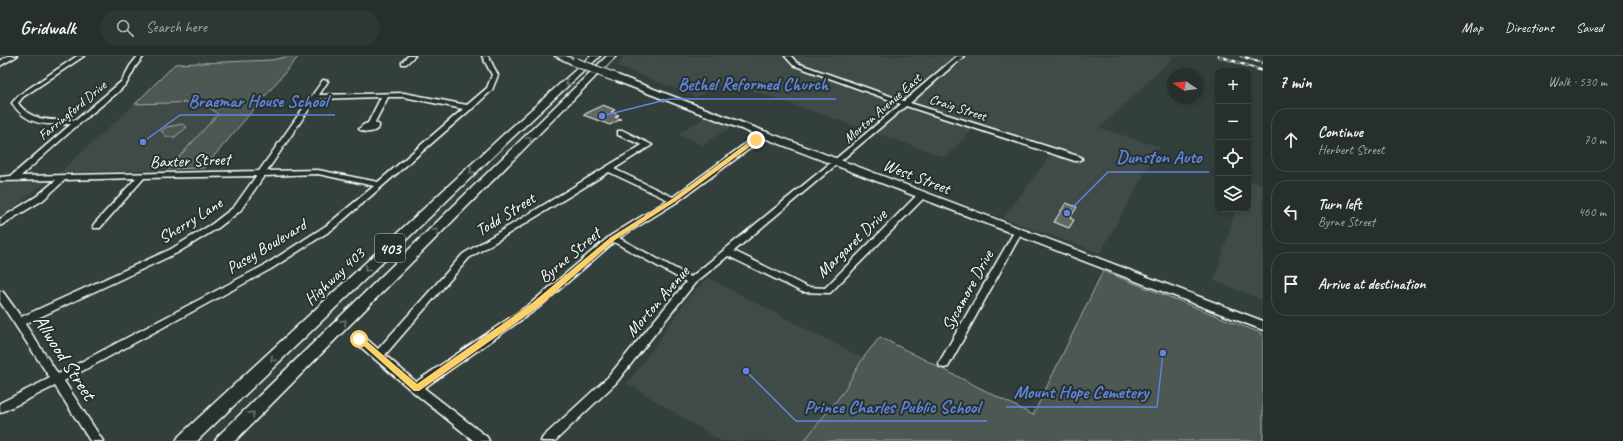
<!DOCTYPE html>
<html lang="en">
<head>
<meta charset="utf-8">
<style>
  :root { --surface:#262f2c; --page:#2e3734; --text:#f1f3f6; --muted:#a4a9a9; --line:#424a48 }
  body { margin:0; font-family:Caveat,sans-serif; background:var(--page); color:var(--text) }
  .controls { position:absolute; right:12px; top:12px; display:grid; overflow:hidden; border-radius:8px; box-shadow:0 2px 6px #0003 }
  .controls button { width:36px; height:36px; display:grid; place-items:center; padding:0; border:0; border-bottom:1px solid var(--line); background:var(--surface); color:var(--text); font:20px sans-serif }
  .compass { position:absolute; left:1167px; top:12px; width:36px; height:36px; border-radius:50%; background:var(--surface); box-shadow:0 2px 6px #0003; rotate:283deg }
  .stop { position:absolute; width:12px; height:12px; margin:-9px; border:3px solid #ffd166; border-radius:50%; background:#fff }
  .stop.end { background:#ffd166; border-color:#fff; box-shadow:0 1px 4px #0008 }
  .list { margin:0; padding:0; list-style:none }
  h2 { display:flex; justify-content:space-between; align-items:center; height:52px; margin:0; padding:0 16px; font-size:17px }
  h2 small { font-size:13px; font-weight:400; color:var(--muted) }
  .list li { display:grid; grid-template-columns:26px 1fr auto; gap:12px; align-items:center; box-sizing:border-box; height:64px; margin:0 8px 8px; padding:0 8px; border:1px solid var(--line); border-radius:16px }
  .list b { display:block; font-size:15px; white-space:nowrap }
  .list p { margin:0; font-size:13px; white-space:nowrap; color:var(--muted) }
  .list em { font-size:13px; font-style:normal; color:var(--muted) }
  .icon { flex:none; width:22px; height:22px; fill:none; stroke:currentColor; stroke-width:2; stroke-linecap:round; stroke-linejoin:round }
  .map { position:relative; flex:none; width:1263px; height:385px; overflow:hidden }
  header { display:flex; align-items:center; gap:24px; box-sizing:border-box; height:56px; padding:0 20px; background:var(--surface); border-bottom:1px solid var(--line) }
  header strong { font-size:19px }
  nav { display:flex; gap:22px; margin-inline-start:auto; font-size:14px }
  .search { width:280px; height:36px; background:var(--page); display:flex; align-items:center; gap:10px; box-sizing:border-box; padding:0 14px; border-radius:22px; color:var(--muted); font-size:15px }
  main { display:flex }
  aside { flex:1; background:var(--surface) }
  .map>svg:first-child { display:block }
  .built { fill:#404c47 }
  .green { fill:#4d5853; stroke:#a6aca9 }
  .building { fill:#5f6964; stroke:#fff }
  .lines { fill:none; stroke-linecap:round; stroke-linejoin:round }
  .minor-casing { stroke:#fff; stroke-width:3 }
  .major-casing { stroke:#fff; stroke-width:3 }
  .highway-casing { stroke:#fff; stroke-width:3 }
  .minor { fill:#26332d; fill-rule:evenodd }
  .major { fill:#26332d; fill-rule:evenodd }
  .highway { fill:#26332d; fill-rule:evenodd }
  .rail-casing { stroke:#fff; stroke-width:2.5 }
  .rail { stroke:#26332d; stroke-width:1.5; stroke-dasharray:4.5; stroke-linecap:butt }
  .major-bridge-casing { stroke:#fff; stroke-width:10; stroke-linecap:butt }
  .major-bridge { stroke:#26332d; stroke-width:8 }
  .oneway { stroke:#727a76 }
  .route { fill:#ffd166 }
  .labels { text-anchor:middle; stroke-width:4; stroke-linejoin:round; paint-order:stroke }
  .far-street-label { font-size:14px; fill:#fff; stroke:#26332d }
  .shield { fill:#26332d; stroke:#bec2c0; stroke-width:1 }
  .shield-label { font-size:16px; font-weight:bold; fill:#fff }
  .street-label { font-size:17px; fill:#fff; stroke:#26332d }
  .near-street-label { font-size:20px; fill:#fff; stroke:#26332d }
  .leader { fill:none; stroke:#6183e4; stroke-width:1.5 }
  .callout-dot { fill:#6183e4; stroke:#26332d; stroke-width:1.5 }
  .callout-label { font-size:18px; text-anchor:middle; font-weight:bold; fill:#6183e4; stroke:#26332d; stroke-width:4; stroke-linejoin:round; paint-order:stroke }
</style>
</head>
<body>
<header>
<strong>Gridwalk</strong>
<div class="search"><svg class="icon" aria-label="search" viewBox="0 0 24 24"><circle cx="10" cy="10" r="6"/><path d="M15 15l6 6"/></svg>Search here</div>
<nav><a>Map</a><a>Directions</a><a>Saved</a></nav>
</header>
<main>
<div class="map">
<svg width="1263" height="385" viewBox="0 0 1263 385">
  <rect width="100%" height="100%" fill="#333f3a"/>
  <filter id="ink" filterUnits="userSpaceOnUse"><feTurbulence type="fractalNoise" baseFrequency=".025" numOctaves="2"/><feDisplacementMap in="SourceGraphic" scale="8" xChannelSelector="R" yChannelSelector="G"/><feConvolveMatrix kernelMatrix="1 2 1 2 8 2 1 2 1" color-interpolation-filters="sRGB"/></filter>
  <g filter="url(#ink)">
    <path class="built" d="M624,0H1174L1100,72L1159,91L1100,197L1003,162L1057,91L979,67L945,101L728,26L696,41L618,10Z
      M203,46L219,58L168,113L59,117L135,48Z
      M707,60L731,71L702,89L678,78Z
      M1248,124L1263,128V244L1214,225L1236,153H1248Z
      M46,126L0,162V127Z
      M708,222L863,302L844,335L804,385H721L627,327L653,293L687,243Z"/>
    <path class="green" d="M290,0H299L204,112L168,113L218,58L203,46L135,48L175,8L272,4Z
      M182,68L187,71L175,81H167L161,75L167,71Z
      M1103,215L1263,278V385H804L844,335L863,302L880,281L1033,359Z"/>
    <path class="building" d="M603,49L615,54L611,56L619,59L615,61L621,63L610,69L583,59Z
      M1066,147L1077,151L1070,162L1074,164L1069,172L1054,166Z"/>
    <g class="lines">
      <defs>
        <path id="minor" d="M77,0H84L23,41L18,47C32,67 55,64 76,64L122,25L130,10L138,0H144L136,10L127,27L117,37L80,67L21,120L259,115L323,24L328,25L319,39L404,37L467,49L487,32L492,19L482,0H488L498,19L492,34L472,53L470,54L333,173L271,213L64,325L103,385H90L55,330L0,357V347L50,322L0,246V235L3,236L21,261L171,193L212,168L234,151L256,120L144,122L100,172H94L93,170L94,168L136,122L65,124L43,144L0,170V163L37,140L56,124L0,125V121L11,120L71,68C46,69 27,70 12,47L19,39ZM381,41L368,67L363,69L359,73C366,78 374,77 379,71V69L375,66L388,41H404L463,53L378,126L318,114L267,115L316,43ZM318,118L374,130L327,169L265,209L58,318L25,268L177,197L218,172L240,155L264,120Z
          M408,0H415L406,8H402V6Z
          M785,0H791L797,7L904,45L957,0H964L910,47L1081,101L1082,103L1078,105H1075L906,50L734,195L807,231L825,232L919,137H925L926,139L925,141L830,237L802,236L728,200L695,227L616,327L555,385H541L543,381L608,321L686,226L614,186L538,252L424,332L487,381L489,385H474L412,335L355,286L354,283L355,280H363L378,293L463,198L642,89L618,79V75H624L652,89L614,113L673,141L761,76H767V80L677,146L619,182L691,221L839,100L901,48L793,9ZM609,116L668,144L610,180L530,248L416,326L385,299L469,202Z
          M1018,173L1022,176L948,311L944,312L940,311L939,308L940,305L1014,176Z"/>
        <path id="major" d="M8,0H17L0,10V5Z
          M555,0H566L579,6L575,8H572Z
          M611,19H617L1263,265V274L611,23Z"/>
        <path id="highway" d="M591,0H600L512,82L197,385H176L179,380L504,78Z
          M607,0H616L235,385H215L218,380Z"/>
      </defs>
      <use href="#minor" class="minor-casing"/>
      <use href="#major" class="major-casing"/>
      <use href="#highway" class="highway-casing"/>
      <use href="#minor" class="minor"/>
      <use href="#major" class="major"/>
      <use href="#highway" class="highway"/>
      <defs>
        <path id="rail" d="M1219,0L1263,15
          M1241,0L1263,7"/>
      </defs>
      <use href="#rail" class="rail-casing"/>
      <use href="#rail" class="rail"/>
      <defs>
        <path id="major-bridge" d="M575,6L614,21"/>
      </defs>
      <use href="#major-bridge" class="major-bridge-casing"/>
      <use href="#major-bridge" class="major-bridge"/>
    </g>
    <defs><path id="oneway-chevron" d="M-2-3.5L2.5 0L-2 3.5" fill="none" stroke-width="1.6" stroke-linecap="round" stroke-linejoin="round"/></defs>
    <g class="oneway">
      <use href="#oneway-chevron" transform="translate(568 27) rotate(138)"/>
      <use href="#oneway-chevron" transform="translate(529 83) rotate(-45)"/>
      <use href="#oneway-chevron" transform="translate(472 115) rotate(137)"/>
      <use href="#oneway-chevron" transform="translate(436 175) rotate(-45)"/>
      <use href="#oneway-chevron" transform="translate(367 213) rotate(137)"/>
      <use href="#oneway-chevron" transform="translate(344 266) rotate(-45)"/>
      <use href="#oneway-chevron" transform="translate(273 303) rotate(137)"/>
      <use href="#oneway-chevron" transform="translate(252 358) rotate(-45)"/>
    </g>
  </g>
  <path class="route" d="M754,82L759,84L676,145L615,184L537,252L419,335H414L356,283L357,281H362L417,328L531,248L611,181L672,143Z"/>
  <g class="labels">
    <g class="far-street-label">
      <text transform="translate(958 51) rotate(18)" y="5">Craig Street</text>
      <text transform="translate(882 52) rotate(-41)" y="5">Morton Avenue East</text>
      <text transform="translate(72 54) rotate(-40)" y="5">Farringford Drive</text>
    </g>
    <rect class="shield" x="375" y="178" width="30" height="28" rx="3"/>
    <g class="shield-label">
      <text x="390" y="198">403</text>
    </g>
    <g class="street-label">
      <text transform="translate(190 104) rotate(-2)" y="6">Baxter Street</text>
      <text transform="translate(917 120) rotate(21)" y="6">West Street</text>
      <text transform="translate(505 158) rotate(-32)" y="6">Todd Street</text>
      <text transform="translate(190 164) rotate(-32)" y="6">Sherry Lane</text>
      <text transform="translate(851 187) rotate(-44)" y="6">Margaret Drive</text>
      <text transform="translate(266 190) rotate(-31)" y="6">Pusey Boulevard</text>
      <text transform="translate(569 199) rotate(-40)" y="6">Byrne Street</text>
      <text transform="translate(334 220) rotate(-43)" y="6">Highway 403</text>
      <text transform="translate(967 234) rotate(-61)" y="6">Sycamore Drive</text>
      <text transform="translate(657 245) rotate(-49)" y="6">Morton Avenue</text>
    </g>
    <g class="near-street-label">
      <text transform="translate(65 301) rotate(57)" y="7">Allwood Street</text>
    </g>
  </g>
  <path class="leader" d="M602 60L669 43H836M143 86L180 59H335M1067 157L1108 116H1209M1163 297L1157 351H1006M746 315L796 365H987"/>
  <g class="callout-dot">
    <circle cx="602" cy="60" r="4"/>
    <circle cx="143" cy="86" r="4"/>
    <circle cx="1067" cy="157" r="4"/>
    <circle cx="1163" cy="297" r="4"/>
    <circle cx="746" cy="315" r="4"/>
  </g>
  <g class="callout-label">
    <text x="753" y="34">Bethel Reformed Church</text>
    <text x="258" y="51">Braemar House School</text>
    <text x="1159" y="107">Dunston Auto</text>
    <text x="1081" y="342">Mount Hope Cemetery</text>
    <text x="892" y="357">Prince Charles Public School</text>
  </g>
</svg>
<div class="controls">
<button>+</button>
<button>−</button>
<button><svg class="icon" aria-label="locate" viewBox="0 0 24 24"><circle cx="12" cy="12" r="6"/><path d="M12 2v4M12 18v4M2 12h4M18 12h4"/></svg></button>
<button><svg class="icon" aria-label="layers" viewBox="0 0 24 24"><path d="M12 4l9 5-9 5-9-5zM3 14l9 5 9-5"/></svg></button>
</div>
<svg class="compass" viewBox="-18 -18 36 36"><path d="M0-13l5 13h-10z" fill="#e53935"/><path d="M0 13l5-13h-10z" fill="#a4a9a9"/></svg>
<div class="stop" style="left:359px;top:283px"></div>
<div class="stop end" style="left:756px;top:84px"></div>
</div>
<aside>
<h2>7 min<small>Walk · 530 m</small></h2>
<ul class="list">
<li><svg class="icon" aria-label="ahead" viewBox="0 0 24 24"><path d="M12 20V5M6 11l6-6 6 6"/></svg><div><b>Continue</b><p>Herbert Street</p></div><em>70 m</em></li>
<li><svg class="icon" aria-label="left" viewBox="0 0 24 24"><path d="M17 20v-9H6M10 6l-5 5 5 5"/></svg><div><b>Turn left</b><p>Byrne Street</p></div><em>460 m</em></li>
<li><svg class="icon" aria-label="arrive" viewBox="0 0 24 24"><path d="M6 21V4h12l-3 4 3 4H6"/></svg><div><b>Arrive at destination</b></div></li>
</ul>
</aside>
</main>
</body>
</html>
